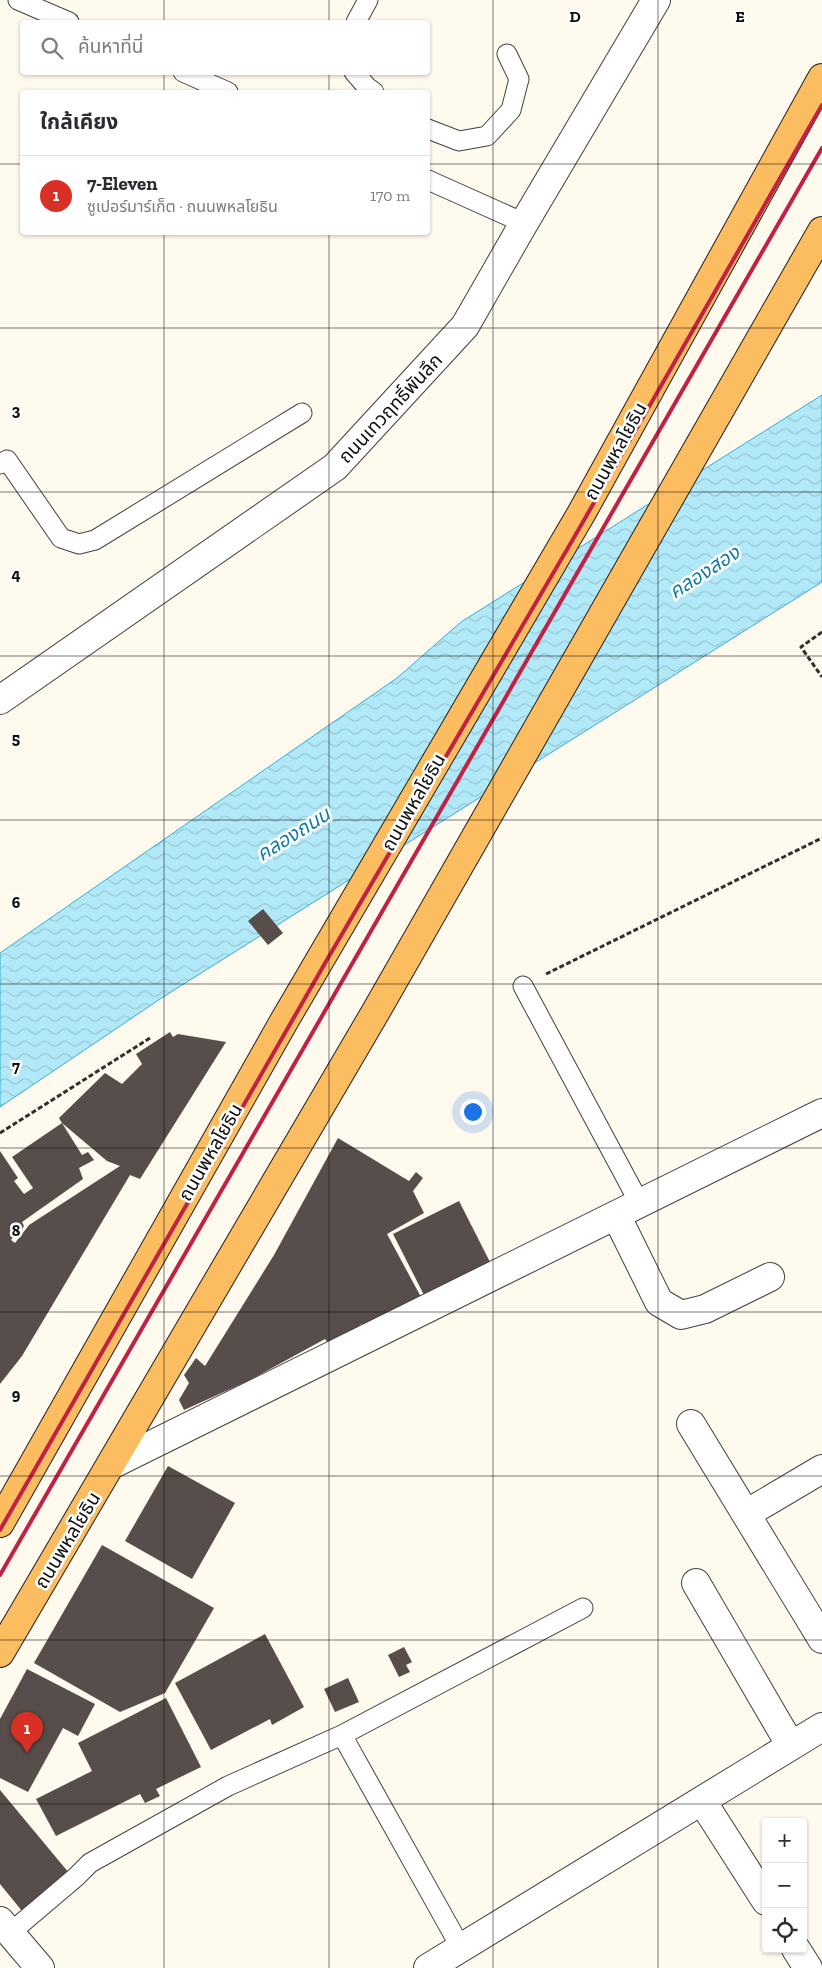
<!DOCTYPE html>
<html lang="th">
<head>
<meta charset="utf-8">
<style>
  :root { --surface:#fff; --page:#f2f2f3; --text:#2b2b33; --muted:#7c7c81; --line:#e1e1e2; --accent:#d93025 }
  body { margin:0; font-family:"Zilla Slab","Noto Sans Thai",serif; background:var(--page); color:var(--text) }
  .controls { position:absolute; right:15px; bottom:15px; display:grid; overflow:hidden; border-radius:5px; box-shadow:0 1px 4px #0004 }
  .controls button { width:45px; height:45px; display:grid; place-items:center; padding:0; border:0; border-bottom:1px solid var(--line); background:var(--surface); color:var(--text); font:25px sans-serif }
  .you { position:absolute; left:472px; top:1111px; width:18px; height:18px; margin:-12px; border:4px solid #fff; border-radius:50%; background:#1a73e8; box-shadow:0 0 0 8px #1a73e833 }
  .badge { display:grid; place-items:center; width:32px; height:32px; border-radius:50%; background:var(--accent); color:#fff; font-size:16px; font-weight:700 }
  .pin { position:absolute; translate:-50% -41px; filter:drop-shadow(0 1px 2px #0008) }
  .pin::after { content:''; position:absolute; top:26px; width:18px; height:15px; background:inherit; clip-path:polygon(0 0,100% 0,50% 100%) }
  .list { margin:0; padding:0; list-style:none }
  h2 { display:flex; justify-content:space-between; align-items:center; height:65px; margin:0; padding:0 20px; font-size:21px }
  h2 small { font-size:16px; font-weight:400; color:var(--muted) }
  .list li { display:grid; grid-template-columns:32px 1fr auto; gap:15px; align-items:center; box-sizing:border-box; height:80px; padding:0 20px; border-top:1px solid var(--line) }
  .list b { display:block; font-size:19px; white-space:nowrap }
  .list p { margin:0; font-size:16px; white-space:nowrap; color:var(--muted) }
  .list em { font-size:16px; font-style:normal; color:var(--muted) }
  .icon { flex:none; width:28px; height:28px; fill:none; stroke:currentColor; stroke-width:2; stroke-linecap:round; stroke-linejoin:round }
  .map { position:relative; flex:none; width:822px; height:1968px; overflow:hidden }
  .search { position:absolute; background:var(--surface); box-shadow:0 1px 4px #0004; left:20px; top:20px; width:410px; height:55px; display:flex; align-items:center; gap:12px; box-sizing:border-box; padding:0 18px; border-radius:5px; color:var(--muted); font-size:19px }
  .panel { position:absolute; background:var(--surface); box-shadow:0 1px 4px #0004; left:20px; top:90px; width:410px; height:145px; border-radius:5px }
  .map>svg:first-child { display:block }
  .water { fill:url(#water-waves); stroke:#36add1 }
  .building { fill:#574d4a }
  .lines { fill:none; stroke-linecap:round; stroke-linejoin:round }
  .lane-casing { stroke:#414141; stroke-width:21 }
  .street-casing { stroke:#414141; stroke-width:30 }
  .primary-casing { stroke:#1f1f1f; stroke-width:30 }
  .path { stroke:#303030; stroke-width:3; stroke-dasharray:5 2.5; stroke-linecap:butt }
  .lane { stroke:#fff; stroke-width:19 }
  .street { stroke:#fff; stroke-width:28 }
  .primary { stroke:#fcbd61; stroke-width:28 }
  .rail { stroke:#c22144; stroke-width:4 }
  .grid { fill:none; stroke:#0e0e0e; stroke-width:1; stroke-opacity:0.55 }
  .labels { text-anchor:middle; stroke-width:5; stroke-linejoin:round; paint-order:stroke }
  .street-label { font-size:19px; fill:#0e0e0e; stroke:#fff }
  .water-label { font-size:20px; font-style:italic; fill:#137ca4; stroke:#fff }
  .grid-label { font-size:16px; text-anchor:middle; font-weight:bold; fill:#0e0e0e; stroke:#fff; stroke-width:5; stroke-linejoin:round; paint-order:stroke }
</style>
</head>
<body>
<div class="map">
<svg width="822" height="1968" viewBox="0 0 822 1968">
  <defs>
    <pattern id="water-waves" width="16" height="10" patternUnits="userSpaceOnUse" patternTransform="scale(1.25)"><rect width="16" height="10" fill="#b2e9f8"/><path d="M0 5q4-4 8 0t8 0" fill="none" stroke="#98c7d3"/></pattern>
  </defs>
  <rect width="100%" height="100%" fill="#fff9ee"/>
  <path class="water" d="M822,395V582L163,997L0,1107V953L397,678L461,622Z"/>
  <path class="building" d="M263,909L283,933L268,945L248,921Z
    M170,1032L173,1037L178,1034L226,1042L140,1179L130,1175L22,1356L0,1384V1151L18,1178L14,1181L24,1194L33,1188L12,1157L62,1123L82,1155L88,1152L94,1160L79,1168L83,1179L22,1222L24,1226L18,1235L15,1234L11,1240L15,1243L29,1225L120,1166L107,1161L62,1123L59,1118L105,1073L122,1084L142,1064L136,1054Z
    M338,1138L409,1181L416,1172L423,1178L413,1191L424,1213L387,1234L421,1297L367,1328L361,1324L334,1351L325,1339L248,1381L184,1410L179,1400L189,1383L184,1375L196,1358L205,1366L274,1255Z
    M459,1201L491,1264L425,1297L393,1234Z
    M168,1466L235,1503L192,1579L125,1541Z
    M102,1545L214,1608L165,1693L120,1712L34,1663Z
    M265,1634L304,1707L272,1725L270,1719L211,1750L175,1683Z
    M404,1647L412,1662L406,1665L410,1672L399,1677L388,1655Z
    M27,1669L95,1704L78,1736L63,1728L28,1792L0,1778V1719Z
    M348,1678L359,1702L335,1712L324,1689Z
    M166,1698L201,1767L156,1789L160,1796L145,1803L140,1794L56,1836L36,1799L92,1771L78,1743Z
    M0,1790L69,1873L22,1911L0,1884Z"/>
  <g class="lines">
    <defs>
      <path id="lane" d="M18,0L69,22
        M356,22L368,0
        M183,72L228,92
        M354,72L367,87L374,92
        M428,129L459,141L487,136L511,110L519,79L507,54
        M428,180L524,223
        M0,464L7,460L61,538L79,544L95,540L302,413
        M523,986L640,1204
        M342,1735L461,1948
        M10,1933L76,1877L90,1863L228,1786L342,1735L583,1608"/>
      <path id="street" d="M0,700L335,467L465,326L524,223L656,0
        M616,1215L659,1302L681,1315L705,1309L770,1277
        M691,1424L822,1639
        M111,1465L822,1113
        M746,1514L822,1469
        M696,1583L791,1746
        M702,1801L766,1901
        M0,1921L40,1968
        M796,1949L808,1968
        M428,1968L822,1727"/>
      <path id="primary" d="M0,1523L283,1023L581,514L822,78
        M0,1653L375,1013L822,231"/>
    </defs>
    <use href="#lane" class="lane-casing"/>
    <use href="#street" class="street-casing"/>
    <use href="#primary" class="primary-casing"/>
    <path class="path" d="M822,632L801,647L822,677
      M546,974L822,838
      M0,1133L150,1038"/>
    <use href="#lane" class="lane"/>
    <use href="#street" class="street"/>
    <use href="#primary" class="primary"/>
    <path class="rail" d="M0,1530L328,958L572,541L822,105
      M0,1575L822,148"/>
  </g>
  <path class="grid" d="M164,0V22M329,0V22M493,0V1968M658,0V1968M164,72V92M329,72V92M0,164H22M428,164H822M164,232V1968M329,232V1968M0,328H822M0,492H822M0,656H822M0,820H822M0,984H822M0,1148H822M0,1312H822M0,1476H822M0,1640H822M0,1804H822"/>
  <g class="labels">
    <g class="street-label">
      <text transform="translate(390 408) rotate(-47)" y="7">ถนนเทวฤทธิ์พันลึก</text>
      <text transform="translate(615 451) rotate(-61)" y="7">ถนนพหลโยธิน</text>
      <text transform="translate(413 802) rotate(-60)" y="7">ถนนพหลโยธิน</text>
      <text transform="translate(210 1152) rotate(-60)" y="7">ถนนพหลโยธิน</text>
      <text transform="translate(67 1540) rotate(-59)" y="7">ถนนพหลโยธิน</text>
    </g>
    <g class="water-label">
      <text transform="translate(704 572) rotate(-33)" y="7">คลองสอง</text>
      <text transform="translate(293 834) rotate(-32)" y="7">คลองถนน</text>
    </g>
  </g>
  <g class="grid-label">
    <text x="575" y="22">D</text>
    <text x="740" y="22">E</text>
    <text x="16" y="416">3</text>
    <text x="16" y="580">4</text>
    <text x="16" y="744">5</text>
    <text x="16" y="908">6</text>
    <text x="16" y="1072">7</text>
    <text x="16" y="1236">8</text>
    <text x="16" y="1400">9</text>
  </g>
</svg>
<div class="controls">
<button>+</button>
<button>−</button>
<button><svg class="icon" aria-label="locate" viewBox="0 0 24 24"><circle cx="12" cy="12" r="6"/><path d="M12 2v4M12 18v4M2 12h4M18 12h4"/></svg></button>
</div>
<div class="you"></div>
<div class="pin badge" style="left:27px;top:1753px">1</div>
<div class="search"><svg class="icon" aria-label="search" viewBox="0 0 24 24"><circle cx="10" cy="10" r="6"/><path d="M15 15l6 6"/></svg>ค้นหาที่นี่</div>
<section class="panel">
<h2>ใกล้เคียง<small></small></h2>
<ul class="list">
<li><span class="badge">1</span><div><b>7-Eleven</b><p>ซูเปอร์มาร์เก็ต · ถนนพหลโยธิน</p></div><em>170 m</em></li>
</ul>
</section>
</div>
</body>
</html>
